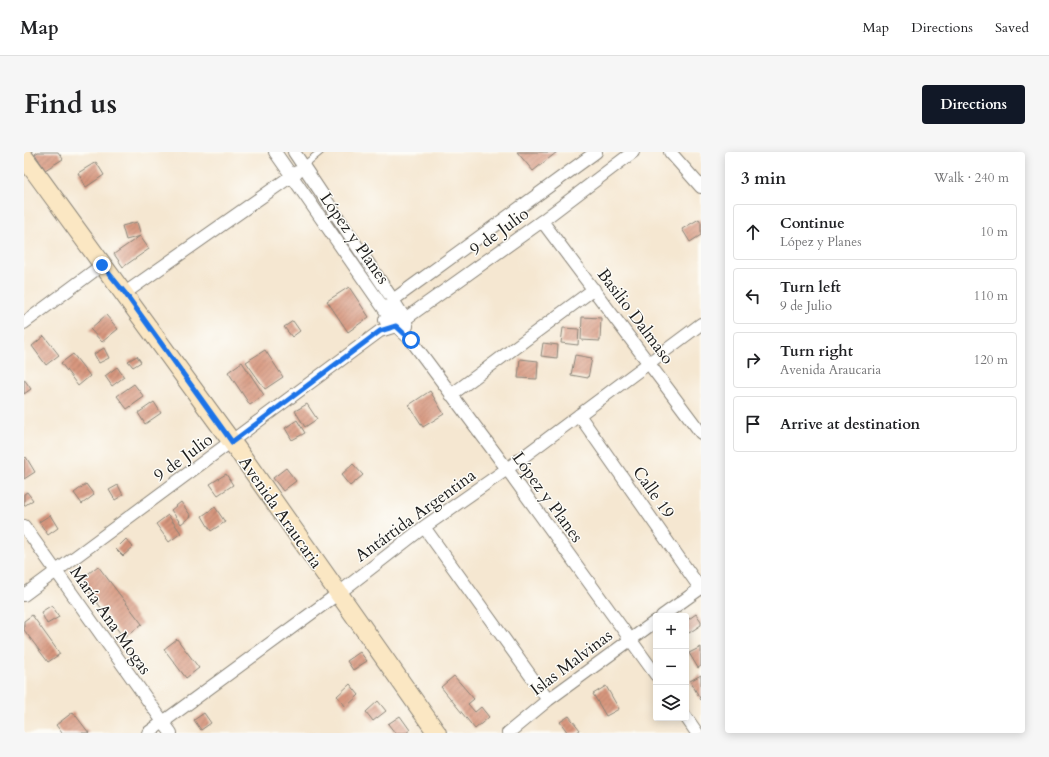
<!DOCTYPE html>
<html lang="en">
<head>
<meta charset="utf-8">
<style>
  :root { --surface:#fff; --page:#f6f6f6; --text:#202124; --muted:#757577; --line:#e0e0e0; --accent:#111827 }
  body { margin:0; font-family:Cardo,serif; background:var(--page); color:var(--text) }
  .controls { position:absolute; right:12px; bottom:12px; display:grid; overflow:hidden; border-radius:4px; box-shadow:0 2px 10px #0003 }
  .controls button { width:36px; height:36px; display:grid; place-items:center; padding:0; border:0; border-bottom:1px solid var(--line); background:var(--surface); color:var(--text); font:20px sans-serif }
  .stop { position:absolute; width:12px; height:12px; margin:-9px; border:3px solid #1a73e8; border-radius:50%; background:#fff }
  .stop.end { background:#1a73e8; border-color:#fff; box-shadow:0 1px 4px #0008 }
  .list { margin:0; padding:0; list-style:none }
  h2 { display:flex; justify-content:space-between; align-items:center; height:52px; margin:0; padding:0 16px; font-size:17px }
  h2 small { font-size:13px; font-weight:400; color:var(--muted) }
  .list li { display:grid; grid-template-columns:26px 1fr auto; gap:12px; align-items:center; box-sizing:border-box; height:56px; margin:0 8px 8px; padding:0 8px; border:1px solid var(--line); border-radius:4px }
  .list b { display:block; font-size:15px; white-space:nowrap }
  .list p { margin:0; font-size:13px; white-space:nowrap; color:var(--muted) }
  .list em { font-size:13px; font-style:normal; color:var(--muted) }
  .icon { flex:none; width:22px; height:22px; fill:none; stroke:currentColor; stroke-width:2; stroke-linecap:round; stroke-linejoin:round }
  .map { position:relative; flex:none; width:677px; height:581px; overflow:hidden; border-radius:4px }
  header { display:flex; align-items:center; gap:24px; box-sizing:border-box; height:56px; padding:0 20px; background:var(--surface); border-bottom:1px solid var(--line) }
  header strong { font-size:19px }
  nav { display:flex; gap:22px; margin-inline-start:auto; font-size:14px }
  .intro { display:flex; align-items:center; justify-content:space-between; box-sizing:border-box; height:96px; padding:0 24px }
  h1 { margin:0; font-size:28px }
  .button { padding:10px 18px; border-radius:4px; background:var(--accent); color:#fff; font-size:14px; font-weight:700 }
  main { display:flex; gap:24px; padding:0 24px }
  aside { flex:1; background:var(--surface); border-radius:4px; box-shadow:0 2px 10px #0003 }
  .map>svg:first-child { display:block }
  .building { fill:url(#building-hatch) }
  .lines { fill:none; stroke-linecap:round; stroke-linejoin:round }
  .service-casing { stroke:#888276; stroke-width:8 }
  .minor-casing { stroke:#888276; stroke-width:14 }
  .secondary-casing { stroke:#888276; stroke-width:20 }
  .service { stroke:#fff; stroke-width:6 }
  .minor { stroke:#fff; stroke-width:12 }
  .secondary { stroke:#fbe7c3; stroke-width:18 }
  .route { stroke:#1a73e8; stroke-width:5 }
  .labels { text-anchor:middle; stroke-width:3; stroke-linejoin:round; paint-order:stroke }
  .street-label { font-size:17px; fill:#1c1c1c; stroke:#fdfcf7 }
</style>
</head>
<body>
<header>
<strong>Map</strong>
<nav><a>Map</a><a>Directions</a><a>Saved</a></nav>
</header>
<div class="intro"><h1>Find us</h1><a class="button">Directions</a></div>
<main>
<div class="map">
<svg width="677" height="581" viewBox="0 0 677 581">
  <defs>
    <pattern id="building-hatch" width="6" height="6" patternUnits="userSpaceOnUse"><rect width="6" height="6" fill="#d7967e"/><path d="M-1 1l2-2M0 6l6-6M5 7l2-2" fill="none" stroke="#ae7a66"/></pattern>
  </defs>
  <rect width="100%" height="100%" fill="#fdfcf7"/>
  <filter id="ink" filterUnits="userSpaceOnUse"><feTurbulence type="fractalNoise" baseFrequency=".025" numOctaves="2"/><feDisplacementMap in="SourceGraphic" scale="8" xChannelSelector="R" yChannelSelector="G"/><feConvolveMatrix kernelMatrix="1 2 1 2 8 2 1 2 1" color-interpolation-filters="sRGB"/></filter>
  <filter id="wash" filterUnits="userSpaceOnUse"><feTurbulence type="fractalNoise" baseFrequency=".012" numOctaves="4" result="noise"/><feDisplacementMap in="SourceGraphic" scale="16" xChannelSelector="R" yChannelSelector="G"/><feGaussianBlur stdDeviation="0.9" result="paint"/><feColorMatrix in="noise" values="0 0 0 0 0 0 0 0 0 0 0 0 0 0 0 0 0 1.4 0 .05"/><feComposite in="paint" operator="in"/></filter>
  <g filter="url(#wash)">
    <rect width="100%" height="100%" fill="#f5e7d1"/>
    <g id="blocks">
      <path class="building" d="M14,0H34L39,7L21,18L11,2Z
        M493,0H533L509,19Z
        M72,10L80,23L62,35L54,21Z
        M675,67L677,70V83L666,90L658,77Z
        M113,70L117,84L102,88L98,74Z
        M116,84L125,97L99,115L90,102Z
        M325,135L345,165L324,180L303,149Z
        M82,163L94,177L78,190L66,177Z
        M558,165L577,166L576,189L557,188Z
        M269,169L276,179L268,185L260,175Z
        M539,176L555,177L554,193L537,191Z
        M20,184L35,203L22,213L8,194Z
        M519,191L534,193L533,206L517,204Z
        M80,196L85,206L75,211L70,202Z
        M241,198L259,225L241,237L222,210Z
        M49,202L66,224L54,234L37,211Z
        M551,203L568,206L564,226L547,223Z
        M113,204L117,210L109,215L104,209Z
        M496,207L514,209L513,227L494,226Z
        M218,210L240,243L226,253L204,220Z
        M93,215L100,225L88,234L81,224Z
        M0,227L7,237L0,242Z
        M110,232L120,245L103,257L93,244Z
        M406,239L420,262L399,275L385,253Z
        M130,250L137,261L121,272L114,261Z
        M283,252L293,267L281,275L271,259Z
        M273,268L281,281L268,288L261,276Z
        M2,305L11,320L0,327V307Z
        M329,312L339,323L326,334L317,323Z
        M262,316L272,329L259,339L249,326Z
        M202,322L209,333L194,343L186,332Z
        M62,332L70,343L58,352L50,341Z
        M94,333L99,343L91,348L85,338Z
        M3,340L9,348L0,354V342Z
        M157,350L167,364L157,372L147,358Z
        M191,355L201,370L187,379L178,364Z
        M26,363L34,376L24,383L15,370Z
        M144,363L157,381L145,390L132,372Z
        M102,387L109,395L99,404L92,397Z
        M74,414L118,472L100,486L56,428Z
        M28,453L35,465L23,472L17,460Z
        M672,462L677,469V473L665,481L662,477V469Z
        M8,463L36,502L24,510L0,478V469Z
        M153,487L175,516L162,526L140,497Z
        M677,495V514L674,516L665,501Z
        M336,500L343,509L329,518L323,509Z
        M677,523V548L666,529Z
        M430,524L450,547L444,552L451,560L457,555L465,565L451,577L417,535Z
        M326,532L335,543L322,555L313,544Z
        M582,534L595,557L582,564L569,542Z
        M354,549L362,559L349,569L342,560Z
        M49,560L65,581H38L32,573Z
        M180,561L187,571L177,578L170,568Z
        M376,564L386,578L382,581H371L364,572Z
        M545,564L556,578L552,581H544L536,570Z"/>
    </g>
  </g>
  <g filter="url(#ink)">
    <use href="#blocks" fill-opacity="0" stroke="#888276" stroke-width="1"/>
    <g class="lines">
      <defs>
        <path id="service" d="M279,14L296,0"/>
        <path id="minor" d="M251,0L372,174L387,188L483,317L632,523
          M270,0L369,148L381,167L383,174
          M646,0L677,35
          M518,69L677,281
          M101,141L273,20
          M361,168L369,148L572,0
          M0,171L78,113
          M427,243L570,137
          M555,263L676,436
          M0,374L147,581
          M400,375L524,548
          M0,443L356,179L372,174L381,167L518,69L609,0
          M638,464L677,436
          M662,565L673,581
          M124,581L315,441L400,375L483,317L677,172
          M484,581L524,548L632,469"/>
        <path id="secondary" d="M0,5L213,297L413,581"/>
      </defs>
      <use href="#service" class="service-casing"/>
      <use href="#minor" class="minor-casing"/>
      <use href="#secondary" class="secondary-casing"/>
      <use href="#service" class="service"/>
      <use href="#minor" class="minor"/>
      <use href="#secondary" class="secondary"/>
    </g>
  </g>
  <g class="lines" filter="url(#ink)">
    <path class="route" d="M78,113L101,141L208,290L356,179L372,174L387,188"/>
  </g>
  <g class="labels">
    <g class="street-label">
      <text transform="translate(475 79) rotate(-36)" y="6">9 de Julio</text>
      <text transform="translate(331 86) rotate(55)" y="6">López y Planes</text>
      <text transform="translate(612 164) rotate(53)" y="6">Basilio Dalmaso</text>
      <text transform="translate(159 305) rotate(-36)" y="6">9 de Julio</text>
      <text transform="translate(630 340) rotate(55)" y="6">Calle 19</text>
      <text transform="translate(524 345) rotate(54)" y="6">López y Planes</text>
      <text transform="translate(257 360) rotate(55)" y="6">Avenida Araucaria</text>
      <text transform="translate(391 363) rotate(-36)" y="6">Antártida Argentina</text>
      <text transform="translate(87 468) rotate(55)" y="6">María Ana Mogas</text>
      <text transform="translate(547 510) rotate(-37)" y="6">Islas Malvinas</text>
    </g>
  </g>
</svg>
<div class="controls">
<button>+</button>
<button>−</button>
<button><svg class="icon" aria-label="layers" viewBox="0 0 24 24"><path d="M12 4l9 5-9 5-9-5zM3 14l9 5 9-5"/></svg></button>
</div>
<div class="stop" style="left:387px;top:188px"></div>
<div class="stop end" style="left:78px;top:113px"></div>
</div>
<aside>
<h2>3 min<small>Walk · 240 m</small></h2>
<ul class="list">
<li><svg class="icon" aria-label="ahead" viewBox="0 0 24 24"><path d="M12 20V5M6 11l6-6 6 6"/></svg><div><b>Continue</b><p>López y Planes</p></div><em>10 m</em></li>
<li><svg class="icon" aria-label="left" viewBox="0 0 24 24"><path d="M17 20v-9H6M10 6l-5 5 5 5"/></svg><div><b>Turn left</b><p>9 de Julio</p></div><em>110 m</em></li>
<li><svg class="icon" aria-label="right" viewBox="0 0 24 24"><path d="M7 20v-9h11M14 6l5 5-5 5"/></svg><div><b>Turn right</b><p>Avenida Araucaria</p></div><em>120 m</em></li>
<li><svg class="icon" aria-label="arrive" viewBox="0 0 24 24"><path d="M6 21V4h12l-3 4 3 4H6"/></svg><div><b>Arrive at destination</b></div></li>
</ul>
</aside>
</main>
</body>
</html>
